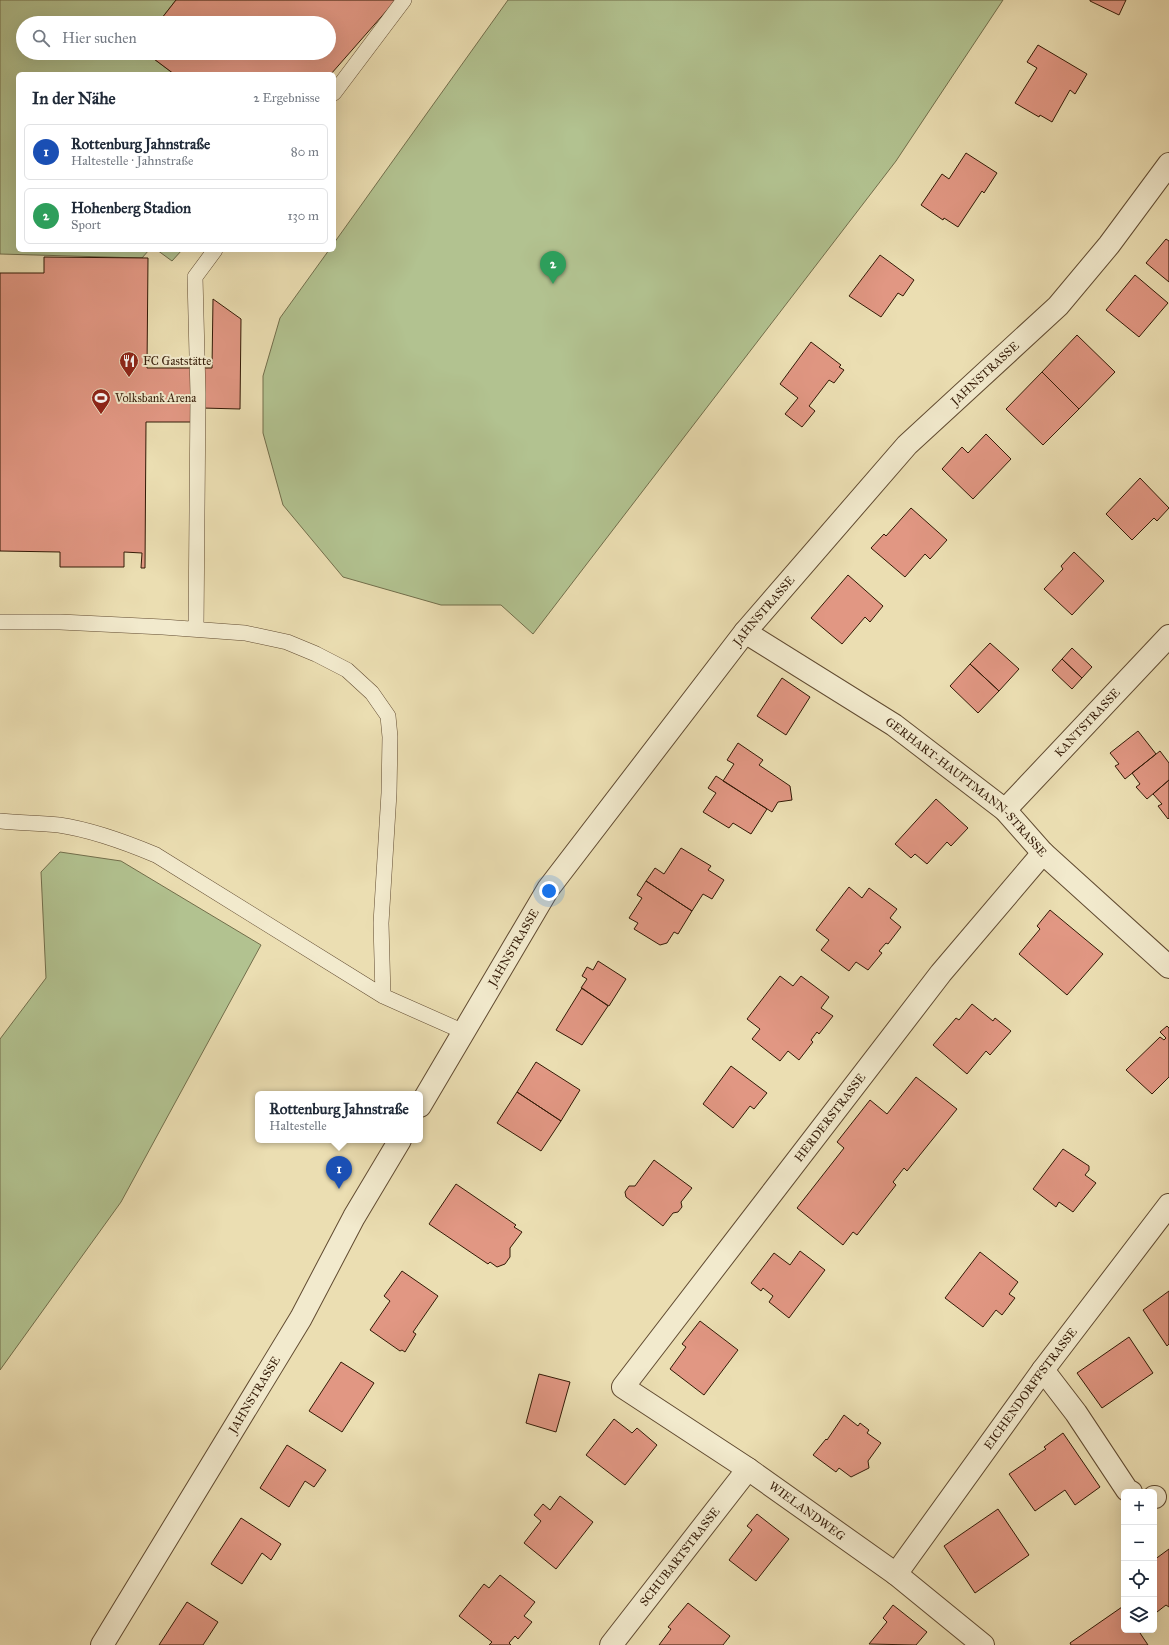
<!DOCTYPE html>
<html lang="de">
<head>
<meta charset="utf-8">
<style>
  :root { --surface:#fff; --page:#f2f2f3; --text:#1f2937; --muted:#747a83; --line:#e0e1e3; --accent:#b45309 }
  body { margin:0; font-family:"IM FELL Great Primer",serif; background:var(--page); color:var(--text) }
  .controls { position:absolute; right:12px; bottom:12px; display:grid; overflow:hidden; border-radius:6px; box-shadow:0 4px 16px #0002 }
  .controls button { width:36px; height:36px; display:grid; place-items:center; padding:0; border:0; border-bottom:1px solid var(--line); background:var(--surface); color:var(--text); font:20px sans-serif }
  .you { position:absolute; left:549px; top:891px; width:14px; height:14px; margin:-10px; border:3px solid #fff; border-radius:50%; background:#1a73e8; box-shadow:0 0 0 6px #1a73e833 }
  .badge { display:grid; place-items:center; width:26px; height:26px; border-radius:50%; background:var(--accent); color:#fff; font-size:13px; font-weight:700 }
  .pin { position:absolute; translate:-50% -33px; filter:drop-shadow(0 1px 2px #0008) }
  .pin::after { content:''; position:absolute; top:21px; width:14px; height:12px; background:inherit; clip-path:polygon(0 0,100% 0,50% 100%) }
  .popup { position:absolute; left:255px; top:1091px; width:168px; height:52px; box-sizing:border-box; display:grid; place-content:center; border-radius:6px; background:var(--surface); filter:drop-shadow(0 1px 3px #0005); font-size:13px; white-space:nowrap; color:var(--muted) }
  .popup b { font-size:15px; color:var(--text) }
  .popup::after { content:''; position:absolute; left:50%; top:100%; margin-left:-8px; border:8px solid transparent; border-top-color:var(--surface) }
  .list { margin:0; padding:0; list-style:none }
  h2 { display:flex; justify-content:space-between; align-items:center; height:52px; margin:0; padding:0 16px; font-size:17px }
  h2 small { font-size:13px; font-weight:400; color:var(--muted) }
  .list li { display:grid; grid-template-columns:26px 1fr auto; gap:12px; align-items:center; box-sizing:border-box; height:56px; margin:0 8px 8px; padding:0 8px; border:1px solid var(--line); border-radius:6px }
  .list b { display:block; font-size:15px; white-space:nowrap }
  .list p { margin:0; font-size:13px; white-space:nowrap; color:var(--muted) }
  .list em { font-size:13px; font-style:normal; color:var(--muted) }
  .icon { flex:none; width:22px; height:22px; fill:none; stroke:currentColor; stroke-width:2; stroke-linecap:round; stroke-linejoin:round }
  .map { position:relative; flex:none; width:1169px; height:1645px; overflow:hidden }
  .search { position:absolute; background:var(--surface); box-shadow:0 4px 16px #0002; left:16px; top:16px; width:320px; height:44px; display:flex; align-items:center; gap:10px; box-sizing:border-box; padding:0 14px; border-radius:22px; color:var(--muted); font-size:15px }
  .panel { position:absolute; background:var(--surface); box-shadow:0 4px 16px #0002; left:16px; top:72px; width:320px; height:180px; border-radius:6px }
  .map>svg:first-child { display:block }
  .green { fill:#b2c290; stroke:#726e4b }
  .building { fill:#e19783; stroke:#331a06 }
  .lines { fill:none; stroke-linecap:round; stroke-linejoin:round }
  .service-casing { stroke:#614b31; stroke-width:16 }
  .minor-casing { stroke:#614b31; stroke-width:24 }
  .service { stroke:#f2eacd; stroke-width:15 }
  .minor { stroke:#f2eacd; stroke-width:22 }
  .labels { text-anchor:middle; stroke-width:4; stroke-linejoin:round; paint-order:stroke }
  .poi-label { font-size:12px; fill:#331a06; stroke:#f2eacd; text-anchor:start }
  .street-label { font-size:12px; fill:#331a06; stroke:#f2eacd }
</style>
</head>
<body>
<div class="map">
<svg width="1169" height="1645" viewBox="0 0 1169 1645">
  <rect width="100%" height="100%" fill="#ebdeb2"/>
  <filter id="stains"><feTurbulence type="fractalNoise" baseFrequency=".005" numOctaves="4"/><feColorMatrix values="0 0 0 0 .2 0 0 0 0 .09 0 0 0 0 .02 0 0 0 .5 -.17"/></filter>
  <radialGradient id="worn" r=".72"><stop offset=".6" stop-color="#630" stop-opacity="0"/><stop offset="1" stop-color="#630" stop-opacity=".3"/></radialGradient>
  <path class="green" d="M0,0H176L158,23H23V53H146L174,74H18V250H149L142,258L0,254Z
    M508,0H1003L896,161L533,634L501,605H441L343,577L283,505L263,433V376L280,318L329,250H334V243Z
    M157,250H182L172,261Z
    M60,852L121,861L261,945L121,1202L0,1370V1039L46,978L41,872Z"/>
  <path class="building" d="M176,0H396L331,74H174L146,53H329V23H158Z
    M1090,0H1126L1119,15L1090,1Z
    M1038,45L1087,74L1075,94L1070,90L1052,122L1040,115L1039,117L1015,103L1037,68L1027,62Z
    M966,153L997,173L984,193L982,191L958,227L944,218L943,220L921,205L942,174L949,179Z
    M1166,239L1169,241V282L1146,263Z
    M880,255L914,280L903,296L898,293L881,317L849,296Z
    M44,257L148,258L147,368H212L213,299L241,319L240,409L202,408V422H146L145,568H141L142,553L124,552V567H60V552L0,551V273H44Z
    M1135,275L1168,303L1139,337L1106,310Z
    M1077,335L1115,372L1079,409L1042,372Z
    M811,342L841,365L839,367L844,370L834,383L829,380L809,406L815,411L802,427L785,414L798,398L780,384Z
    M1042,372L1079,409L1043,445L1006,409Z
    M986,434L1011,459L973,499L942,469L962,447L968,453Z
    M1140,478L1169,508L1157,521L1154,518L1132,540L1106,514Z
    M911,508L947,540L930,559L925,554L905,577L871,548L884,534L886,536Z
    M1074,552L1104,581L1072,615L1044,589L1063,569L1061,566Z
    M848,575L883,606L870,622L865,617L842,644L811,618Z
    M990,643L1019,669L999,691L970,664Z
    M1072,648L1092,667L1082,678L1062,659Z
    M1062,659L1082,678L1072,689L1052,670Z
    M970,664L999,691L978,713L950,686Z
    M782,678L810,697L786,735L757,716Z
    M1138,731L1156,754L1125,779L1115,766L1119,764L1110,753Z
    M738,743L763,760L759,765L790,786L792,800L778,802L772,812L723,781L734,764L727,760Z
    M1160,751L1169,763V780L1147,799L1136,787L1140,784L1132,773Z
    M716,776L767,809L751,834L733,823L729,828L703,812L716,793L708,788Z
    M1169,780V818L1168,819L1158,806L1162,804L1153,794Z
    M936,799L968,828L951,846L947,842L927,864L915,854L911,858L895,844Z
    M681,848L711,866L708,870L724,880L712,899L703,894L692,911L646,881L655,868L664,874Z
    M646,881L692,911L678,934L674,932L667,943L660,945L634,929L638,923L629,918L642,898L637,895Z
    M849,887L862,898L869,888L897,909L890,918L901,927L888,944L886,943L879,951L882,953L868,970L856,962L849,971L821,950L829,940L816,930Z
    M1050,910L1103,954L1067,995L1019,954L1040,929L1037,926Z
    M598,961L626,979L609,1006L581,988L587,979L582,976L587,967L593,970Z
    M780,976L793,986L801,976L829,997L821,1008L833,1016L819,1034L817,1032L811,1040L813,1042L799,1060L788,1051L780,1061L752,1039L760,1029L747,1019Z
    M582,988L608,1006L582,1045L556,1030Z
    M972,1004L993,1021L995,1018L1011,1031L990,1055L986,1051L967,1074L933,1045L956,1018L959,1020Z
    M1167,1026L1169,1028V1077L1152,1094L1126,1070L1160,1037L1164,1040L1166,1038L1160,1032Z
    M536,1062L580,1090L561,1121L517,1092Z
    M731,1066L767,1093L754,1109L750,1106L733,1128L703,1104Z
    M916,1077L957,1109L907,1171L904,1168L893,1182L896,1185L857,1235L853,1232L843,1245L797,1208L844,1148L837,1142L870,1100L887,1114Z
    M517,1092L561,1121L541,1151L497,1123Z
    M1063,1149L1089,1166V1170L1085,1175L1096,1183L1073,1212L1059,1202L1056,1207L1033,1189Z
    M654,1160L692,1188L681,1202L682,1207L678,1212L673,1213L663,1226L626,1197L625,1192L629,1186H635Z
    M456,1184L516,1225L514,1227L522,1232L510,1248V1257L505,1264L497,1267L490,1262L488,1264L429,1224Z
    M800,1251L825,1270L789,1318L769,1302L773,1296L763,1288L761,1291L751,1283L774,1253L790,1265Z
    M980,1252L1018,1282L1009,1294L1015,1298L1002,1315L996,1310L983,1327L945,1298Z
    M402,1271L438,1296L413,1332L416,1334L405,1352L402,1350L400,1351L370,1330L390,1301L384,1296Z
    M1169,1291V1344L1167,1346L1143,1310Z
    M700,1321L738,1350L704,1395L670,1369L686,1347L682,1344Z
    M1129,1337L1153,1373L1102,1408L1077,1373Z
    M341,1362L374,1383L342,1432L309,1411Z
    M539,1374L570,1382L556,1432L526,1423Z
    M844,1415L858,1426L860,1423L869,1430L867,1433L881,1443L868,1461L869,1468L851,1477L839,1468L836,1472L813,1455L826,1439L827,1440Z
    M614,1419L632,1433L637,1428L657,1445L625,1485L586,1455Z
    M1063,1433L1100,1487L1075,1505L1065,1490L1035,1511L1009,1474L1046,1449L1044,1447Z
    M287,1445L326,1470L314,1487L305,1481L289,1507L260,1488Z
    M560,1496L593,1522L556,1569L524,1543L541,1521L534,1515L543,1504L550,1510Z
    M998,1509L1029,1555L975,1593L944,1546Z
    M757,1514L789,1539L756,1581L729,1560L752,1530L747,1526Z
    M241,1518L281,1544L271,1560L262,1553L242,1584L211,1564Z
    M1169,1549V1607L1166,1605L1157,1612L1154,1607V1560Z
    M500,1575L535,1602L524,1616L532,1622L518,1639L515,1636L509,1643L511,1645H489L492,1642L459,1616L484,1584L489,1588Z
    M187,1602L218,1622L203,1645H159Z
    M688,1603L730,1636L723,1645H659L671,1629L668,1627Z
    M893,1605L927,1632L916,1645L869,1644L887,1622L883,1618Z
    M1122,1607L1124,1610V1630H1138L1148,1645H1071L1070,1643Z"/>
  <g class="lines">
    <defs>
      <path id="service" d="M334,93L404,0
        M0,622H60L163,627L245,633L287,642L316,654L347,670L372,693L388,716L390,737L389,793L381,923L383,996
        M196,629L198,394L195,277L215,250
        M0,821C20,823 39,823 59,825C93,830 125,842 156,855L383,996L464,1032"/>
      <g id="minor">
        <path id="s1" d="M745,632L894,725L1005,810L1043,853L1169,967"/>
        <path id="s2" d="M1005,810L1169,636"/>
        <path id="s3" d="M420,1106L548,889L745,632L907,445L1058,306L1109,245L1169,164"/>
        <path d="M1043,1370L1076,1413L1127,1490L1131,1492"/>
        <path d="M1154,1497H1155"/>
        <path id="s4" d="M896,1574L1043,1370L1169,1205"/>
        <path id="s5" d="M102,1645L301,1318L354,1217L400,1140"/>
        <path id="s6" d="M611,1645L748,1469"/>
        <path id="s7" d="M983,1645L896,1574L748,1469L623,1387L941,973L1043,853"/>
      </g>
    </defs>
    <use href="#service" class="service-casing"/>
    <use href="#minor" class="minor-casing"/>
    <use href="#service" class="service"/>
    <use href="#minor" class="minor"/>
  </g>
  <defs>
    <symbol id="restaurant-pin" viewBox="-11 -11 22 30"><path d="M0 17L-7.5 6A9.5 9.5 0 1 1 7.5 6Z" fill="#8f2418" stroke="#f2eacd"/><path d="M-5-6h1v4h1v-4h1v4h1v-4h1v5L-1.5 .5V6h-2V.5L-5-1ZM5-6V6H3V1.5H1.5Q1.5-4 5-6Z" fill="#fff"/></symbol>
    <symbol id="stadium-pin" viewBox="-11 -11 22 30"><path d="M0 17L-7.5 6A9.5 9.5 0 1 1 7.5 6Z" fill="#8f2418" stroke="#f2eacd"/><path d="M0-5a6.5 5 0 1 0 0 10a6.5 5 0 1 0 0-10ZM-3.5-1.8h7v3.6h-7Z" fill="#fff"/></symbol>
  </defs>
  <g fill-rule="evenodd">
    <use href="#restaurant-pin" x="118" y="350" width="22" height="30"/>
    <use href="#stadium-pin" x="90" y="387" width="22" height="30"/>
  </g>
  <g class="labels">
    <g class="poi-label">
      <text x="143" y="365">FC Gaststätte</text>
      <text x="115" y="402">Volksbank Arena</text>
    </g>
    <g class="street-label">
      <text dy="4" stroke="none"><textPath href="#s3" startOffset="929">JAHNSTRASSE</textPath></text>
      <text dy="4" stroke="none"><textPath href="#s3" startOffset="604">JAHNSTRASSE</textPath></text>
      <text dy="4" stroke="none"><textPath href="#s2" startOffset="120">KANTSTRASSE</textPath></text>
      <text dy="4" stroke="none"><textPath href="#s1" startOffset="271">GERHART-HAUPTMANN-STRASSE</textPath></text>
      <text dy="4" stroke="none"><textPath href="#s3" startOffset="184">JAHNSTRASSE</textPath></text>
      <text dy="4" stroke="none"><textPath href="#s7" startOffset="783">HERDERSTRASSE</textPath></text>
      <text dy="4" stroke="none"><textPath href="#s4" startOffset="229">EICHENDORFFSTRASSE</textPath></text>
      <text dy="4" stroke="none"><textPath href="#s5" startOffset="293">JAHNSTRASSE</textPath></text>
      <text transform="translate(807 1511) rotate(36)" y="4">WIELANDWEG</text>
      <text dy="4" stroke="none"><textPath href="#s6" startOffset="112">SCHUBARTSTRASSE</textPath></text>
    </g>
  </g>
  <rect width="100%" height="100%" filter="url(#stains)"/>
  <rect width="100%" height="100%" fill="url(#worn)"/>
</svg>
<div class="controls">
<button>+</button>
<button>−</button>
<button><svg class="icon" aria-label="locate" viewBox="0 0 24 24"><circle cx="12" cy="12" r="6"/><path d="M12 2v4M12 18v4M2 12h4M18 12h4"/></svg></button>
<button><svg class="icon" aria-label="layers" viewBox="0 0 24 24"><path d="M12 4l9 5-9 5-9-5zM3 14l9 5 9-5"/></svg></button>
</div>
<div class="you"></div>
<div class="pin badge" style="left:339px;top:1189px;background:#1a4fb4">1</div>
<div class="popup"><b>Rottenburg Jahnstraße</b>Haltestelle</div>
<div class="pin badge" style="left:553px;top:284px;background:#2e9e5b">2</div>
<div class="search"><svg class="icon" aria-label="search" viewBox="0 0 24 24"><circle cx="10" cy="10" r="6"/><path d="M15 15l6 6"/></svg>Hier suchen</div>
<section class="panel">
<h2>In der Nähe<small>2 Ergebnisse</small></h2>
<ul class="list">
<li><span class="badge" style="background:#1a4fb4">1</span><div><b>Rottenburg Jahnstraße</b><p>Haltestelle · Jahnstraße</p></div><em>80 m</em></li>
<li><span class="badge" style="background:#2e9e5b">2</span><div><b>Hohenberg Stadion</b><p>Sport</p></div><em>130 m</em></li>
</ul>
</section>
</div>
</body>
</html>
